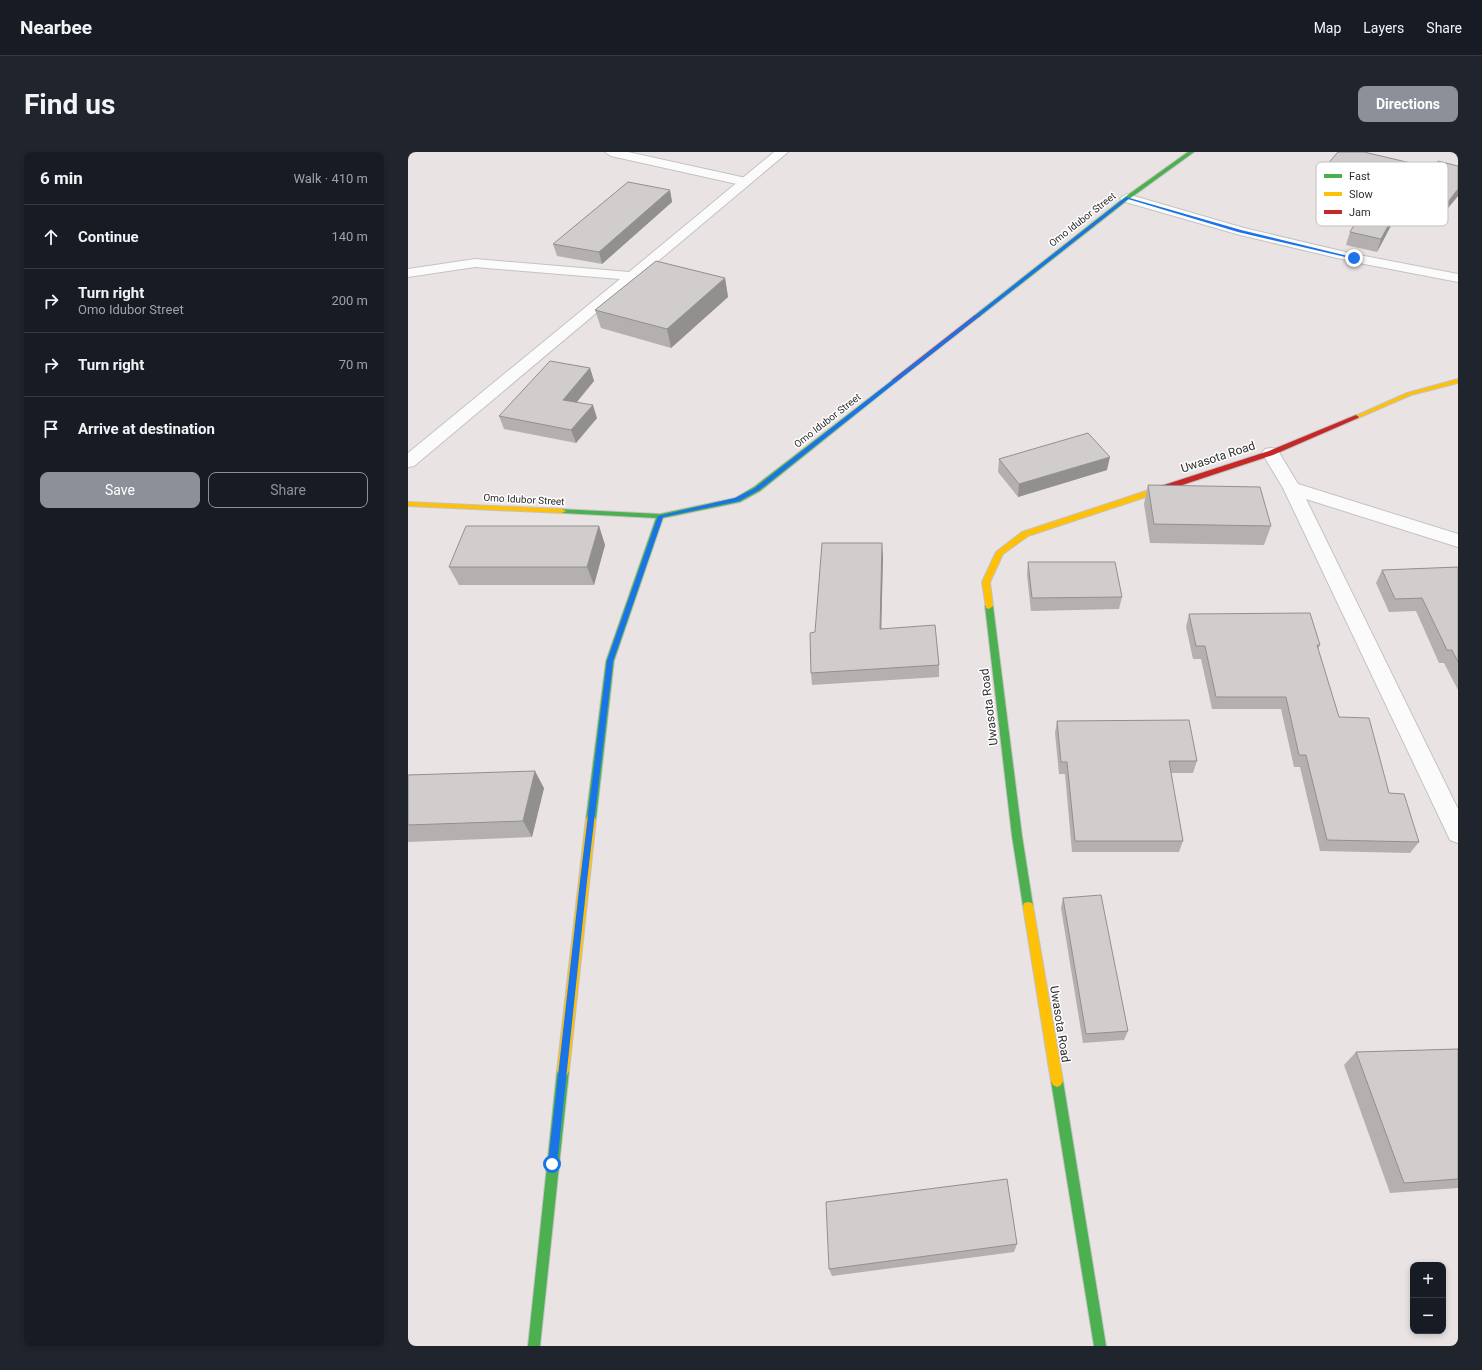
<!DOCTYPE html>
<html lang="en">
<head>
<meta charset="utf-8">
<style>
  :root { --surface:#171b24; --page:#20242c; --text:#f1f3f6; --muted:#9ea1a6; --line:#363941; --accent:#8c9099 }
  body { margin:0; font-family:Roboto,sans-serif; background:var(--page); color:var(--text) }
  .controls { position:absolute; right:12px; bottom:12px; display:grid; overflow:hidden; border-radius:8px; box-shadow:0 2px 6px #0003 }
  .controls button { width:36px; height:36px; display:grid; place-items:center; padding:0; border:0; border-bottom:1px solid var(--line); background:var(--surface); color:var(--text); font:20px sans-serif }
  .stop { position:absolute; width:12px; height:12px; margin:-9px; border:3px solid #1a73e8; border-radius:50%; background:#fff }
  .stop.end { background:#1a73e8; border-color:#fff; box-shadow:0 1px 4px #0008 }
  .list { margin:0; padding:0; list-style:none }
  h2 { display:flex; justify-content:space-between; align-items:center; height:52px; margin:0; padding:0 16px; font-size:17px }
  h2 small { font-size:13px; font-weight:400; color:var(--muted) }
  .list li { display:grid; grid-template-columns:26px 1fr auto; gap:12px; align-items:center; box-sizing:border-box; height:64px; padding:0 16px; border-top:1px solid var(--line) }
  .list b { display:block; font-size:15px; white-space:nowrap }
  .list p { margin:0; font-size:13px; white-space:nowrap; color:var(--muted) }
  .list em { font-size:13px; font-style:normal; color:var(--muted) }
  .actions { display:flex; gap:8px; padding:12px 16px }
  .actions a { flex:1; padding:9px 0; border:1px solid var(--accent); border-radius:8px; text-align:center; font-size:14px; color:var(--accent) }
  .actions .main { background:var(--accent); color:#fff }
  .icon { flex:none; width:22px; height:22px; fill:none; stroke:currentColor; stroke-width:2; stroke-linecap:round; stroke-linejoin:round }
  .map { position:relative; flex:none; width:1050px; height:1194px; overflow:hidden; border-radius:8px }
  header { display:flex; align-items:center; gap:24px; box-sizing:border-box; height:56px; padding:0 20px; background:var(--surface); border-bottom:1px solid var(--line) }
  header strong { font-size:19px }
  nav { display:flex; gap:22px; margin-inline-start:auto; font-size:14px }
  .intro { display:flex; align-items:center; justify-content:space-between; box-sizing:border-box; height:96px; padding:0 24px }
  h1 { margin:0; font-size:28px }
  .button { padding:10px 18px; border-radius:8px; background:var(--accent); color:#fff; font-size:14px; font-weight:700 }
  main { display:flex; gap:24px; padding:0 24px }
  aside { flex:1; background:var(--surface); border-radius:8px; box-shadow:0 2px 6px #0003 }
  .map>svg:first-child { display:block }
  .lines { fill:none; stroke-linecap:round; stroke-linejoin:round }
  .lane-casing { stroke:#c4c2c3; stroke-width:2 }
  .street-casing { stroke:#c4c2c3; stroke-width:2 }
  .fast-casing { stroke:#c4c2c3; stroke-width:2 }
  .slow-casing { stroke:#c4c2c3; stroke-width:2 }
  .jam-casing { stroke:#c4c2c3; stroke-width:2 }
  .lane { fill:#fcfbfb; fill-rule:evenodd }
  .street { fill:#fcfbfb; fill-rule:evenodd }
  .fast { fill:#4caf50; fill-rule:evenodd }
  .slow { fill:#ffc107; fill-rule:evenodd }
  .jam { fill:#c62828; fill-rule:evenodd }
  .wall { fill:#b4b0af }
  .shaded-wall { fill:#92908f }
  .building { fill:#d1cdcc; stroke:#92908f }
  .route { fill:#1a73e8 }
  .labels { text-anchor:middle; stroke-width:3; stroke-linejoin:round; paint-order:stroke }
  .far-street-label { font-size:10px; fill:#2c2c2c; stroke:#fff }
  .street-label { font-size:12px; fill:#2c2c2c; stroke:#fff }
  .key { fill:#fff; stroke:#c0c0c0; stroke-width:1 }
  .key-label { font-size:11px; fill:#2c2c2c }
</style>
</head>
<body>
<header>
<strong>Nearbee</strong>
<nav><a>Map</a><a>Layers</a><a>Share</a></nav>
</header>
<div class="intro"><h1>Find us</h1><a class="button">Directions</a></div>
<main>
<aside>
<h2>6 min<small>Walk · 410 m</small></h2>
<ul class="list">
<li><svg class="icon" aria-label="ahead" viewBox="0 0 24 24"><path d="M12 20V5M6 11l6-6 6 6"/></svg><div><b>Continue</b></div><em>140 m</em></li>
<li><svg class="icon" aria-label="right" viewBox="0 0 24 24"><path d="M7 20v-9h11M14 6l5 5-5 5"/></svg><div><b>Turn right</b><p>Omo Idubor Street</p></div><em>200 m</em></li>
<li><svg class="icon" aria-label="right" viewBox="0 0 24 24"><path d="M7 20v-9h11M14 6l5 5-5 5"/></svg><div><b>Turn right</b></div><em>70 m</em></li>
<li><svg class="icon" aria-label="arrive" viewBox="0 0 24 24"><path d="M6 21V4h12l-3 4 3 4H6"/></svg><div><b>Arrive at destination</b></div></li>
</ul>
<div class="actions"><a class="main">Save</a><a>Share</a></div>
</aside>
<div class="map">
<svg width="1050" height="1194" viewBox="0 0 1050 1194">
  <rect width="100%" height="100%" fill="#e9e4e3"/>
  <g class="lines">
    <defs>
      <path id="lane" d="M197,0H220L338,26L344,30L338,34L203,4Z"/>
      <path id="street" d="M366,0H380L6,314L0,315V301L212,127L67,115L0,125V117L67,107L221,120Z
        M719,42L836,76L946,102L1050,122V130L946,110L832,83L714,49L712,46Z
        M863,296L869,297L890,332L1050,382V395L898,347L1050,657V691L1042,688L875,336L854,301L857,297Z"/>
      <path id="fast" d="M780,0H786L721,47L571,165H567V163L717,45Z
        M486,227L488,228V230L352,339L332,350L255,366L206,509L188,667L186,670L183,671L180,670L178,667L198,509L248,366L154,361L150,359L151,357L252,362L327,346L346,335Z
        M581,451L585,454L614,684L625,754L624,757L620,758L616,757L615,754L604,684L577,454Z
        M155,913L159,915L161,919L132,1194H120L149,919L151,915Z
        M649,923L653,925L655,929L698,1194H686L643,929L645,925Z"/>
      <path id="slow" d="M1050,227V231L1003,243L950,266L948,267L945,265L999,241Z
        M753,334H756L760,336L759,338L620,384L595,402L582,430L585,454L581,457L578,456L574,430L588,400L614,380Z
        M0,350L154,357L158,359L154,361L0,354Z
        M183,663L186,664L188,667L161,919L159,923L155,925L151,923L149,919L178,667L180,664Z
        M620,750L624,751L625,754L655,929L653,933L649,935L645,933L643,929L615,754L616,751Z"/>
      <path id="jam" d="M567,163L572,164L488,230H484V228Z
        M948,263L951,265L950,266L865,303L759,338H756L752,336L753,334L861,299Z"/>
    </defs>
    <use href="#lane" class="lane-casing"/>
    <use href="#street" class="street-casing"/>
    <use href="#fast" class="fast-casing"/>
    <use href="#slow" class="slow-casing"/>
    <use href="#jam" class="jam-casing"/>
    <use href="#lane" class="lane"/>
    <use href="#street" class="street"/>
    <use href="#fast" class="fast"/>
    <use href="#slow" class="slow"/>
    <use href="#jam" class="jam"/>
  </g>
  <path class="wall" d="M1050,14V44L1035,62L995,51L969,100L938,93L942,80L961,47L908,34L911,22Z
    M262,38L264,50L194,112L149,104L145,92Z
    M317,126L320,145L263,196L193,176L187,158Z
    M182,216L186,229L168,250L189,266L168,291L96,277L91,264Z
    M591,307L699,318L610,345L590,320Z
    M740,333L863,374L856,393L742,391L736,352Z
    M191,374L197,393L186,433H51L41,415Z
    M475,404L473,476L531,513V525L404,533L403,521L407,480Z
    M620,410L714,445L711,457L623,459L619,423Z
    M1050,415V538L1036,511H1031L1008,459L981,460L968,431L974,418Z
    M781,462L912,493L910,498L931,565L981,641L1011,690L1002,701L912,699L892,615H886L873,557H804L793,507H785L778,475Z
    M649,569L789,609L785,621H763L775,689L771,700H664L657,622H651L647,581Z
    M0,623L136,636L124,685L0,690Z
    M655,746L720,879L716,888L675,891L653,756Z
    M1050,897V1036L982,1041L936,913L948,900Z
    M609,1092L606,1100L424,1124L421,1117Z"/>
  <path class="shaded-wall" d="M1050,37V44L1035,62L1040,50Z
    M262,38L264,50L194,112L191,100Z
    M999,39L995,51L969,100L973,87Z
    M317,126L320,145L263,196L259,177Z
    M182,216L186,229L160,261L155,248Z
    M185,253L189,266L168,291L163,278Z
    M702,305L699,318L610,345L611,332Z
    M191,374L197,393L186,433L179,415Z
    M474,391L475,404L473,489L472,477Z
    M127,619L136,636L124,685L115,669Z"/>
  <path class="building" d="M930,0H956L1024,16L1030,9L1050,14V37L1040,50L999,39L973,87L942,80L968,36L911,22Z
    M220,30L262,38L191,100L145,92Z
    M248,109L317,126L259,177L187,158Z
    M142,209L182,216L155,248L185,253L163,278L91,264Z
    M680,281L702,305L611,332L591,307Z
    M740,333L852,335L863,374L746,372Z
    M58,374H191L179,415H41Z
    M414,391H474L472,477L527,473L531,513L403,521L402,481L407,480Z
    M620,410H707L714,445L624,446Z
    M1050,415V510L1044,498H1039L1014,446L987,447L974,418Z
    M902,461L912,493H909L931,565L961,566L981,641L996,642L1011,690L919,688L898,603H891L878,545H808L797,494H788L781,462Z
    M781,568L789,609H761L775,689H667L659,610H653L649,569Z
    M127,619L115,669L0,673V623Z
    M693,743L720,879L678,882L655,746Z
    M1050,897V1027L996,1031L948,900Z
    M599,1027L609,1092L421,1117L418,1050Z"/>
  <path class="route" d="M718,45L833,78L948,106L946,107L830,80L720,47L351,338L331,349L255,365L205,509L179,729L149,1012L148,1015H141L140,1012L172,729L199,509L250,364L327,346L347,336Z"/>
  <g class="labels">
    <g class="far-street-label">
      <text transform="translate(674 67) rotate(-38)" y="4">Omo Idubor Street</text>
      <text transform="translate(419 268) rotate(-38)" y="4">Omo Idubor Street</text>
      <text transform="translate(116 347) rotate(3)" y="4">Omo Idubor Street</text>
    </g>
    <g class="street-label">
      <text transform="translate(810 305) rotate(-18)" y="4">Uwasota Road</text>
      <text transform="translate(581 555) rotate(-97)" y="4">Uwasota Road</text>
      <text transform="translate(652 872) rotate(81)" y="4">Uwasota Road</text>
    </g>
  </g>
  <rect x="908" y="10" width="132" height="64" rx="6" class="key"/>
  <rect x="916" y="22" width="18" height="4" fill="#4caf50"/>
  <rect x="916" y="40" width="18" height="4" fill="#ffc107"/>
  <rect x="916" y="58" width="18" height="4" fill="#c62828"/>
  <g class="key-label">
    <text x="941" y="28">Fast</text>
    <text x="941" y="46">Slow</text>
    <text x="941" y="64">Jam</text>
  </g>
</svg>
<div class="controls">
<button>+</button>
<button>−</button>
</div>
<div class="stop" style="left:144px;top:1012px"></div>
<div class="stop end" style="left:946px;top:106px"></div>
</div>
</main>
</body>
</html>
